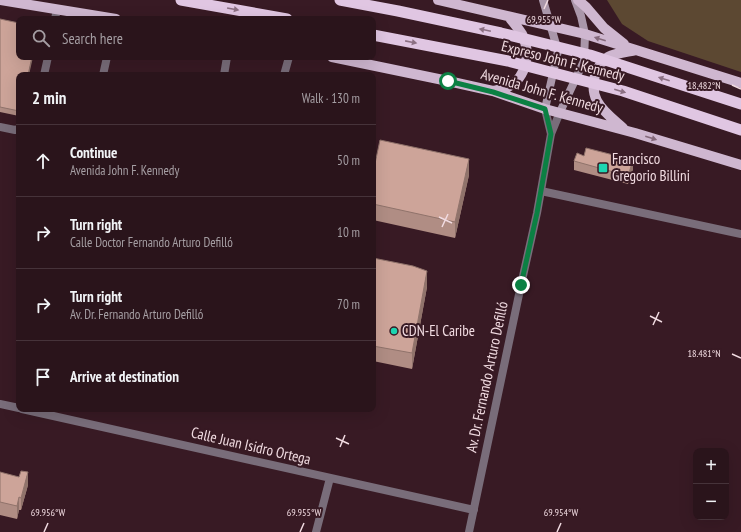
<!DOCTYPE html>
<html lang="en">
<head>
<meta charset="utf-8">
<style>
  :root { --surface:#2a141b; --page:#362128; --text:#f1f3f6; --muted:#a59ea3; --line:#46333a }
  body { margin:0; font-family:"PT Sans Narrow",sans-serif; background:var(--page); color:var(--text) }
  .controls { position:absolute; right:12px; bottom:12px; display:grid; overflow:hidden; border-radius:8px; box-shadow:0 4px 16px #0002 }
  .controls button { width:36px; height:36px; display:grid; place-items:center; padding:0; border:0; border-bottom:1px solid var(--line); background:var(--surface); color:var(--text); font:20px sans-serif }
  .stop { position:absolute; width:12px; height:12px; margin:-9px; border:3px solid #0b8043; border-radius:50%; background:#fff }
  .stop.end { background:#0b8043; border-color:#fff; box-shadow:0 1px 4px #0008 }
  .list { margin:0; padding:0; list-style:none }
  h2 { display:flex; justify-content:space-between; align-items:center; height:52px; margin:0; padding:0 16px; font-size:17px }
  h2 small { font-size:13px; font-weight:400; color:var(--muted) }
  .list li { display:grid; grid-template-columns:26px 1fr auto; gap:12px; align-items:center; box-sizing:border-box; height:72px; padding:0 16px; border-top:1px solid var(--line) }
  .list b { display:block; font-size:15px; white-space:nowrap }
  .list p { margin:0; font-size:13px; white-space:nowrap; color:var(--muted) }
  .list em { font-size:13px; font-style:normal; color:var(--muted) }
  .icon { flex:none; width:22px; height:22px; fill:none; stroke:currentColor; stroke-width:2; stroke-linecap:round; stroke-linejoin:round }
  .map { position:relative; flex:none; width:741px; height:532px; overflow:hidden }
  .search { position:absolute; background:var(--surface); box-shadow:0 4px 16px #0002; left:16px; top:16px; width:360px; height:44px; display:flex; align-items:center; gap:10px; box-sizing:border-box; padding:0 14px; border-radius:8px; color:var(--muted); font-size:15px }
  .panel { position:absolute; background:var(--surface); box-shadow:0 4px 16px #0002; left:16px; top:72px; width:360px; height:340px; border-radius:8px }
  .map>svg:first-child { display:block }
  .green { fill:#5c4832 }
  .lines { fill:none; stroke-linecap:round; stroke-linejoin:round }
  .service { stroke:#796d7a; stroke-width:8 }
  .minor { stroke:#796d7a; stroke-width:8 }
  .secondary { stroke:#aa97aa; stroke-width:8 }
  .primary { stroke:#cfb7d0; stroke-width:10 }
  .trunk { stroke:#e0c6e2; stroke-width:11 }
  .trunk-bridge { stroke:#e0c6e2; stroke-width:11 }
  .wall { fill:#b08d84 }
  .shaded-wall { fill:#90736b }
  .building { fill:#cda499; stroke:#90736b }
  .oneway { fill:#8c7083 }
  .oneway2 { fill:#84687a }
  .route { stroke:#0b8043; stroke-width:5 }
  .ticks { fill:none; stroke:#f1dbe1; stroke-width:1.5 }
  .poi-dot { fill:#1dd5b1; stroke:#381a24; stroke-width:1.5 }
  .labels { text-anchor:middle; stroke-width:4; stroke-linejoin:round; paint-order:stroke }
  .street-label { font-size:15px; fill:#f1dbe1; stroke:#381a24 }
  .poi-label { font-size:15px; fill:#f1dbe1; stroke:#381a24; text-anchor:start }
  .ticks-label { font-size:10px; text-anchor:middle; fill:#f1dbe1; stroke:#381a24; stroke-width:4; stroke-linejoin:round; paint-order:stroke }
</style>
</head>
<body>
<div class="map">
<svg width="741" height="532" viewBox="0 0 741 532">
  <rect width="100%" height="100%" fill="#381a24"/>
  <path class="green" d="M607,0H741V72L648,41L622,24Z"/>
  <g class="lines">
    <path class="service" d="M55,19L57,9
      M44,75L48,57
      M103,75L107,57
      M224,75L227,57
      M284,75L289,57
      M0,127L15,130L19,129
      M541,191L741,234"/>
    <path class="minor" d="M545,109L551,134
      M0,404L19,408
      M22,409L474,510
      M316,532L330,478
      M469,532L521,285L537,213L551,134L560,112"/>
    <path class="secondary" d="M543,0L558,51L545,109
      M560,112L584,61L585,34L581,16L575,0"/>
    <path class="primary" d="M0,0L116,19
      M438,0L585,34L741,83
      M578,0L586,7L604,28L624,44
      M332,57L448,81L493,91L545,109L635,133L741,165
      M493,91C498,90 504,89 508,87C527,77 531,53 522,34C518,28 513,22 509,17
      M623,128C614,120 603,112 597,101C590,87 594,66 608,57C616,53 627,52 636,50"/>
    <path class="trunk" d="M181,0L287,19"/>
    <path class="trunk-bridge" d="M340,0L398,11L501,33L590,55L741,104
      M373,35L508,61L623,91L741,130"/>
  </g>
  <path class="wall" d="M0,19L19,75V116L0,112Z
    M574,161L633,169L628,184L574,170Z
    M373,173L469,175L455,238L373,220Z
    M373,258L427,287L412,369L373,361Z
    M0,472L28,485L21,510H19L17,519L0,515Z"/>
  <path class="shaded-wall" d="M32,57H33L29,75H28Z
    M469,159V175L455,238V222Z
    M633,160V169L628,184V176Z
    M427,271V287L412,369V353Z
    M28,472V485L21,510V498Z
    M19,497V510L17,519V506Z"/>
  <path class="building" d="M0,19L19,23V57H32L28,75H19V111L0,107Z
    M380,140L469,159L455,222L373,204V173Z
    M586,148L633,160L628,176L574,161L577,153L584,156Z
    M373,258L413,266L427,271L412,353L373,346Z
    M21,471L28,472L21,498L19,497L17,506L0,502V472L19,477Z"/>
  <defs><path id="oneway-solid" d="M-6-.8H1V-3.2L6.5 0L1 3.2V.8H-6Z"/></defs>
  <g class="oneway">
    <use href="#oneway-solid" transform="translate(233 9) rotate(10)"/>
    <use href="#oneway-solid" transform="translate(485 30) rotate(-168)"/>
    <use href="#oneway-solid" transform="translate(411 42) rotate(11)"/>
    <use href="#oneway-solid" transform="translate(664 79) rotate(-162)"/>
    <use href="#oneway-solid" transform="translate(620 91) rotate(16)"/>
  </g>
  <g class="oneway2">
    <use href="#oneway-solid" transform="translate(600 39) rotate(-163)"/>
    <use href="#oneway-solid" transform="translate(651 138) rotate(17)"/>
  </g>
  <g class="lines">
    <path class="route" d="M448,81L493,92L545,109L551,134L537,213L521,285"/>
  </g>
  <path class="ticks" d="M544,9L548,0M732,85L741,89M439,217L452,223M442,227L448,214M650,316L662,322M653,325L659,312M732,354L741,358M336,438L349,444M340,447L345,435M44,532L48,523M300,532L304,523M557,532L561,523"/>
  <g class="poi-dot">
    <rect x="598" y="163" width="10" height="10" rx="2"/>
    <circle cx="394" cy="331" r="4"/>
  </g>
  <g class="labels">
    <g class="street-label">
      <text transform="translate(563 61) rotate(14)" y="5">Expreso John F. Kennedy</text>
      <text transform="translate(542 91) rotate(16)" y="5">Avenida John F. Kennedy</text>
      <text transform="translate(487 377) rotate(-78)" y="5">Av. Dr. Fernando Arturo Defilló</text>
      <text transform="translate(251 446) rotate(13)" y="5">Calle Juan Isidro Ortega</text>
    </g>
    <g class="poi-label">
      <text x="612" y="164">Francisco<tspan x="612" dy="17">Gregorio Billini</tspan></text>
      <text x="402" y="336">CDN-El Caribe</text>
    </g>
  </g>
  <g class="ticks-label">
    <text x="544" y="23">69.955°W</text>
    <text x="704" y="89">18.482°N</text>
    <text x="704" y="357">18.481°N</text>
    <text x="48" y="516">69.956°W</text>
    <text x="304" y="516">69.955°W</text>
    <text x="561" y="516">69.954°W</text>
  </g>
</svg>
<div class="controls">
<button>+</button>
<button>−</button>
</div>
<div class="stop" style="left:448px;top:81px"></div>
<div class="stop end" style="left:521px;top:285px"></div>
<div class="search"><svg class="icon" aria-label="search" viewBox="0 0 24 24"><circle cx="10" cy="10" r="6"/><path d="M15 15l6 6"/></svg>Search here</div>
<section class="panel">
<h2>2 min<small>Walk · 130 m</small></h2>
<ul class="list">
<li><svg class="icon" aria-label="ahead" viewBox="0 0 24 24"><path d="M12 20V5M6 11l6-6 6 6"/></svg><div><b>Continue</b><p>Avenida John F. Kennedy</p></div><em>50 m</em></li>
<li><svg class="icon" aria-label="right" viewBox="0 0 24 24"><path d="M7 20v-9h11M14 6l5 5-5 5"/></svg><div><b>Turn right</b><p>Calle Doctor Fernando Arturo Defilló</p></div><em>10 m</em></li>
<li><svg class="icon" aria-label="right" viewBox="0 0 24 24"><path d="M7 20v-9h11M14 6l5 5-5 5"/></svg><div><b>Turn right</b><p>Av. Dr. Fernando Arturo Defilló</p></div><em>70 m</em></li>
<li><svg class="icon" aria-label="arrive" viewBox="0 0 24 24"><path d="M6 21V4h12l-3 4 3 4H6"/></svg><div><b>Arrive at destination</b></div></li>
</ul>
</section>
</div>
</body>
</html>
